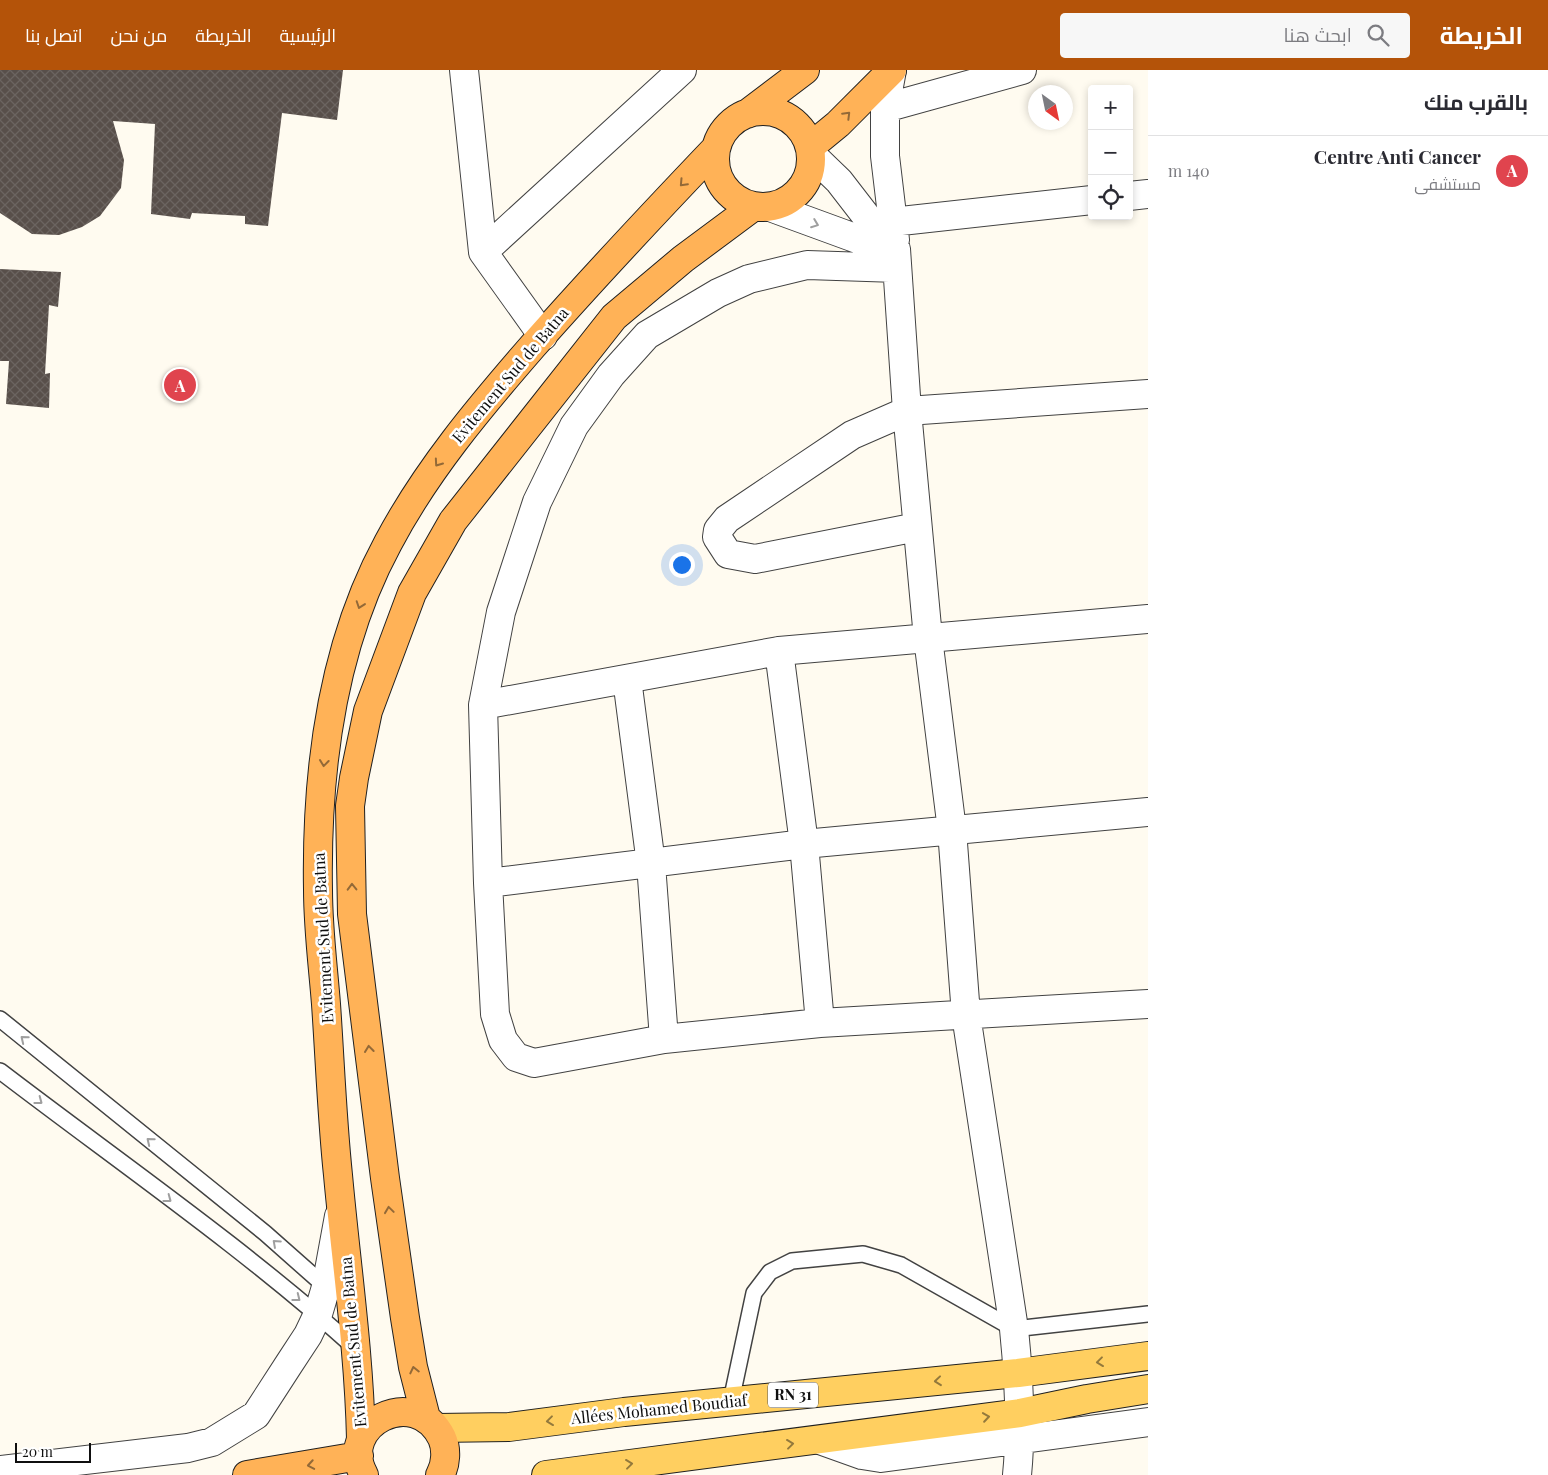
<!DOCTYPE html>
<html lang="ar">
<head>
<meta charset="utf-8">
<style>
  :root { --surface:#fff; --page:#f7f7f7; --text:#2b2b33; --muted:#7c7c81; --line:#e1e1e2; --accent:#b45309 }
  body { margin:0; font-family:"Playfair Display",Cairo,serif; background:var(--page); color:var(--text); direction:rtl }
  .controls { position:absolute; right:15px; top:15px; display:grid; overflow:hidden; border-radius:5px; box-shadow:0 2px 8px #0003 }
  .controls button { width:45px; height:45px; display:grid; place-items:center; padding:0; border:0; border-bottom:1px solid var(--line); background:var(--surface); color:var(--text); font:25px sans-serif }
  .compass { position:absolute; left:1028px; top:15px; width:45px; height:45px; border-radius:50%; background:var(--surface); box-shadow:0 2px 8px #0003; rotate:147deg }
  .scale { position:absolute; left:15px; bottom:12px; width:76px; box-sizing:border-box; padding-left:5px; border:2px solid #0f0f0f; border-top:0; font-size:14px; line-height:18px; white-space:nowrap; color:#0f0f0f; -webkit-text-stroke:4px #fff; paint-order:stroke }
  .you { position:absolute; left:681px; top:494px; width:18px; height:18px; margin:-12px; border:4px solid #fff; border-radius:50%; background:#1a73e8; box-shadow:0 0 0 8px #1a73e833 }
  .badge { display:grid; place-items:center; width:32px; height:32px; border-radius:50%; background:var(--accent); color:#fff; font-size:16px; font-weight:700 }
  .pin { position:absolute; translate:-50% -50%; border:2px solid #fff; box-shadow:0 1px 5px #0006 }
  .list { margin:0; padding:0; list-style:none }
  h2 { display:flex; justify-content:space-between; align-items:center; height:65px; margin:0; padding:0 20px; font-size:21px }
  h2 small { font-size:16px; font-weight:400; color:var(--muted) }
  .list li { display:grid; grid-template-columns:32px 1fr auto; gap:15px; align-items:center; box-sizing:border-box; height:70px; padding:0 20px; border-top:1px solid var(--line) }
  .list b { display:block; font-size:19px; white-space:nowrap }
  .list p { margin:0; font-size:16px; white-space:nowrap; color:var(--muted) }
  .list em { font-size:16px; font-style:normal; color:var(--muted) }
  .icon { flex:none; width:28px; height:28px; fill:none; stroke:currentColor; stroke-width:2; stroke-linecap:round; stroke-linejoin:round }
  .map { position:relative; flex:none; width:1148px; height:1405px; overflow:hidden; direction:ltr }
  header { display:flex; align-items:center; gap:30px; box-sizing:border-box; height:70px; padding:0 25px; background:var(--accent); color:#fff }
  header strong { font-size:24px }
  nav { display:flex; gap:28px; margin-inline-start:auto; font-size:18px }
  .search { width:350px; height:45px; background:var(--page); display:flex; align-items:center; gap:12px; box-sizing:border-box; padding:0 18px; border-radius:5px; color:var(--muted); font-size:19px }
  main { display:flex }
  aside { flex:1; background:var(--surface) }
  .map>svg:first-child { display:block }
  .building { fill:url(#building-cross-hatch) }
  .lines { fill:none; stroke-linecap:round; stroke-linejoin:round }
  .service-casing { stroke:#424242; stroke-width:18 }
  .minor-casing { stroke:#424242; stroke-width:30 }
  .primary-casing { stroke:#202020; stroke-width:30 }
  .trunk-casing { stroke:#202020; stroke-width:30 }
  .service { stroke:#fff; stroke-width:15 }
  .minor { stroke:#fff; stroke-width:28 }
  .primary { stroke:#ffcf60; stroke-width:28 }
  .trunk { stroke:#ffb257; stroke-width:28 }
  .oneway { stroke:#936937 }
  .oneway2 { stroke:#9f9f9f }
  .oneway3 { stroke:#93793c }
  .labels { text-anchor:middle; stroke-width:5; stroke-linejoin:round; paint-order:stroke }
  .shield { fill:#fff; stroke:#575757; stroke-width:1 }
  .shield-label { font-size:15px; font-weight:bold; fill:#0f0f0f }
  .street-label { font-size:16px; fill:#0f0f0f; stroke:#fff }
</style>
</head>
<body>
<header>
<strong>الخريطة</strong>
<div class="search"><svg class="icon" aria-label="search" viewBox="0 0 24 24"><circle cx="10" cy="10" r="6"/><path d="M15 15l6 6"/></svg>ابحث هنا</div>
<nav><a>الرئيسية</a><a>الخريطة</a><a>من نحن</a><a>اتصل بنا</a></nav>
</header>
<main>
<aside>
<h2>بالقرب منك<small></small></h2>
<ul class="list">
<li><span class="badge" style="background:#e0444e">A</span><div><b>Centre Anti Cancer</b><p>مستشفى</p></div><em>140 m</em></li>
</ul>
</aside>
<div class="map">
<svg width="1148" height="1405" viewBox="0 0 1148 1405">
  <defs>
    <pattern id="building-cross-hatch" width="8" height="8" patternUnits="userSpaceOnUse" patternTransform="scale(1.25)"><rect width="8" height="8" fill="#584f4a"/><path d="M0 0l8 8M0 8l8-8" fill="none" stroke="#6b6460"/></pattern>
  </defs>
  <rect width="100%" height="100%" fill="#fffbf0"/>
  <path class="building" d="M0,0H343L337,50L282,43L268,156L245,154V146L192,143L190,149L151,144L155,54L113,51L124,90L121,118L100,146L82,157L59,165L32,164L0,143Z
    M0,199L61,202L58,237L49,235L45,304L50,303L49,338L6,334L9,291H0Z"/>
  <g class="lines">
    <defs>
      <path id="service" d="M0,949L265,1163L326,1217
        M0,1001C119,1092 244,1178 355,1278
        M731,1331L754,1223L770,1202L792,1191L863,1184L901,1195L1014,1259L1148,1244"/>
      <path id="minor" d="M464,0L483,182
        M892,0L885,38V86L895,170
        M885,38L1022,0
        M811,84L839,111L890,177
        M1129,126L1148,124
        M770,137L863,171L896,179L907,341L928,568L952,760L966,945L1014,1259C1019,1308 1022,1356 1017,1405
        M892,152L1092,130
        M897,198L807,195L749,209L718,223L647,265L611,305L574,356L537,432L501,542L483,635L488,813L495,944L503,970L516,987L534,993L664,969L820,953L1148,934
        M543,266L483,182L682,0
        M917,457L755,489L728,484L717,467L718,460L727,449L852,365L907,341L1148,324
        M779,581L804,774L820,953
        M627,609L651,794L664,969
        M483,635L779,581L1148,549
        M488,813L804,774L1148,742
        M820,1370L862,1385L881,1388L1148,1352
        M0,1400L188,1378L212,1372L256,1345L289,1294L308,1265L318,1244L326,1217L339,1146"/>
      <path id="primary" d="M437,1358L509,1357L624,1342L1018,1303L1148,1286
        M546,1405L1020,1343L1087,1329L1148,1319"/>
      <path id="trunk" d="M715 89a48 48 0 1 1 96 0a48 48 0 1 1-96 0Z
        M747,44L805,0
        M810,77L838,54L892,0
        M426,1348L413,1297L405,1248L385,1108L352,844L350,736L354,708L368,641L412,523L453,451L614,247L683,189L753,137
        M361,1369C359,1281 346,1193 338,1105C332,1048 330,991 326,934C323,896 318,858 318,820C316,702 331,578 388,473C426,401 479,338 532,277C592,209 654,143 716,78
        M247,1405L359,1386
        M364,1405C336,1355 415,1313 442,1368C447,1379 446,1395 440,1405"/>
    </defs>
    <use href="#service" class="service-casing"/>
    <use href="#minor" class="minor-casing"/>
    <use href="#primary" class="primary-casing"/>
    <use href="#trunk" class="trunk-casing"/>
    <use href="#service" class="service"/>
    <use href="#minor" class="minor"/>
    <use href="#primary" class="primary"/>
    <use href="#trunk" class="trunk"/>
  </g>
  <defs><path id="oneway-chevron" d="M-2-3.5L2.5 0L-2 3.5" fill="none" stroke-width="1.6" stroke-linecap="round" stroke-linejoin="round" transform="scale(1.25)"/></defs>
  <g class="oneway">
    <use href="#oneway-chevron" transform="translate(847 45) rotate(-45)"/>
    <use href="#oneway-chevron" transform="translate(683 113) rotate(133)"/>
    <use href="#oneway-chevron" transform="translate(438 393) rotate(125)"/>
    <use href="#oneway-chevron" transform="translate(360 535) rotate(109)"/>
    <use href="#oneway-chevron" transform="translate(324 693) rotate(97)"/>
    <use href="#oneway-chevron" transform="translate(352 817) rotate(-91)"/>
    <use href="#oneway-chevron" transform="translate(369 979) rotate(-97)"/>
    <use href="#oneway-chevron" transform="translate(389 1140) rotate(-98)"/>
    <use href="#oneway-chevron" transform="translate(414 1300) rotate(-103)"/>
    <use href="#oneway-chevron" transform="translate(311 1395) rotate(170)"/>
  </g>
  <g class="oneway2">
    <use href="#oneway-chevron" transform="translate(815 154) rotate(21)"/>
    <use href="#oneway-chevron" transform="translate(24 969) rotate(-141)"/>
    <use href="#oneway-chevron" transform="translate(39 1031) rotate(37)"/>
    <use href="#oneway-chevron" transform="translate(150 1071) rotate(-141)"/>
    <use href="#oneway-chevron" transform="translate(168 1129) rotate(37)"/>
    <use href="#oneway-chevron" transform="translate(276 1173) rotate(-138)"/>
    <use href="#oneway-chevron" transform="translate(297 1228) rotate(38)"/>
  </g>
  <g class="oneway3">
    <use href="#oneway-chevron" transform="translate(1100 1292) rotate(173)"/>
    <use href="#oneway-chevron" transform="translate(938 1311) rotate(174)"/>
    <use href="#oneway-chevron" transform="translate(986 1347) rotate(-8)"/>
    <use href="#oneway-chevron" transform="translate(550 1351) rotate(173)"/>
    <use href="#oneway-chevron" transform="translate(790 1374) rotate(-7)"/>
    <use href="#oneway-chevron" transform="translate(629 1394) rotate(-7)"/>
  </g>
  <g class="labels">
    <rect class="shield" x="768" y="1312.5" width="50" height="25" rx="4"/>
    <g class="shield-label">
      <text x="793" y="1330">RN 31</text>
    </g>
    <g class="street-label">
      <text transform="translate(510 305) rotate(-50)" y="6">Evitement Sud de Batna</text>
      <text transform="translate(323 868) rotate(-93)" y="6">Evitement Sud de Batna</text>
      <text transform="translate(353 1272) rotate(-95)" y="6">Evitement Sud de Batna</text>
      <text transform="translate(659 1339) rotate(-6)" y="6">Allées Mohamed Boudiaf</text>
    </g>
  </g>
</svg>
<div class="controls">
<button>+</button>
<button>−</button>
<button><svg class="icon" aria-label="locate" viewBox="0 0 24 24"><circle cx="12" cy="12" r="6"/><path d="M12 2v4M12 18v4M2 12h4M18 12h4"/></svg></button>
</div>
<svg class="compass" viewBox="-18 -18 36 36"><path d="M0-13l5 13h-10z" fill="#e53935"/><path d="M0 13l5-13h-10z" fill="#7c7c81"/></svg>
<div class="scale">20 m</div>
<div class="you"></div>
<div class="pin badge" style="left:180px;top:315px;background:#e0444e">A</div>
</div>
</main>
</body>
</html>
